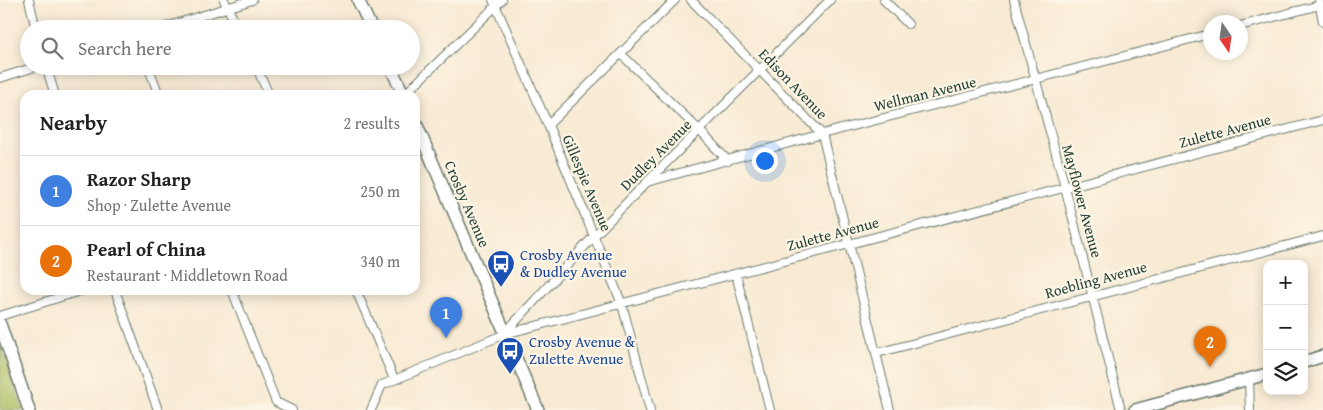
<!DOCTYPE html>
<html lang="en">
<head>
<meta charset="utf-8">
<style>
  :root { --surface:#fff; --page:#f6f6f6; --text:#202124; --muted:#757577; --line:#e0e0e0; --accent:#d93025 }
  body { margin:0; font-family:"Gentium Book Plus",serif; background:var(--page); color:var(--text) }
  .controls { position:absolute; right:15px; bottom:15px; display:grid; overflow:hidden; border-radius:10px; box-shadow:0 2px 12px #0003 }
  .controls button { width:45px; height:45px; display:grid; place-items:center; padding:0; border:0; border-bottom:1px solid var(--line); background:var(--surface); color:var(--text); font:25px sans-serif }
  .compass { position:absolute; left:1203px; top:15px; width:45px; height:45px; border-radius:50%; background:var(--surface); box-shadow:0 2px 12px #0003; rotate:167deg }
  .you { position:absolute; left:764px; top:160px; width:18px; height:18px; margin:-12px; border:4px solid #fff; border-radius:50%; background:#1a73e8; box-shadow:0 0 0 8px #1a73e833 }
  .badge { display:grid; place-items:center; width:32px; height:32px; border-radius:50%; background:var(--accent); color:#fff; font-size:16px; font-weight:700 }
  .pin { position:absolute; translate:-50% -41px; filter:drop-shadow(0 1px 2px #0008) }
  .pin::after { content:''; position:absolute; top:26px; width:18px; height:15px; background:inherit; clip-path:polygon(0 0,100% 0,50% 100%) }
  .list { margin:0; padding:0; list-style:none }
  h2 { display:flex; justify-content:space-between; align-items:center; height:65px; margin:0; padding:0 20px; font-size:21px }
  h2 small { font-size:16px; font-weight:400; color:var(--muted) }
  .list li { display:grid; grid-template-columns:32px 1fr auto; gap:15px; align-items:center; box-sizing:border-box; height:70px; padding:0 20px; border-top:1px solid var(--line) }
  .list b { display:block; font-size:19px; white-space:nowrap }
  .list p { margin:0; font-size:16px; white-space:nowrap; color:var(--muted) }
  .list em { font-size:16px; font-style:normal; color:var(--muted) }
  .icon { flex:none; width:28px; height:28px; fill:none; stroke:currentColor; stroke-width:2; stroke-linecap:round; stroke-linejoin:round }
  .map { position:relative; flex:none; width:1323px; height:410px; overflow:hidden }
  .search { position:absolute; background:var(--surface); box-shadow:0 2px 12px #0003; left:20px; top:20px; width:400px; height:55px; display:flex; align-items:center; gap:12px; box-sizing:border-box; padding:0 18px; border-radius:28px; color:var(--muted); font-size:19px }
  .panel { position:absolute; background:var(--surface); box-shadow:0 2px 12px #0003; left:20px; top:90px; width:400px; height:205px; border-radius:15px }
  .map>svg:first-child { display:block }
  .green { fill:#aabd60; stroke:#647d4a }
  .lines { fill:none; stroke-linecap:round; stroke-linejoin:round }
  .street-casing { stroke:#6b7a6c; stroke-width:10 }
  .secondary-casing { stroke:#6b7a6c; stroke-width:14 }
  .street { stroke:#fff; stroke-width:8 }
  .secondary { stroke:#fff; stroke-width:11 }
  .labels { text-anchor:middle; stroke-width:4.5; stroke-linejoin:round; paint-order:stroke }
  .street-label { font-size:15px; fill:#1f3d34; stroke:#fcf5e5 }
  .transit-label { font-size:15px; fill:#164399; stroke:#fcf5e5; text-anchor:start }
</style>
</head>
<body>
<div class="map">
<svg width="1323" height="410" viewBox="0 0 1323 410">
  <rect width="100%" height="100%" fill="#fcf5e5"/>
  <filter id="ink" filterUnits="userSpaceOnUse"><feTurbulence type="fractalNoise" baseFrequency=".02" numOctaves="2"/><feDisplacementMap in="SourceGraphic" scale="10" xChannelSelector="R" yChannelSelector="G"/><feConvolveMatrix kernelMatrix="1 2 1 2 8 2 1 2 1" color-interpolation-filters="sRGB"/></filter>
  <filter id="wash" filterUnits="userSpaceOnUse"><feTurbulence type="fractalNoise" baseFrequency=".0096" numOctaves="4" result="noise"/><feDisplacementMap in="SourceGraphic" scale="20" xChannelSelector="R" yChannelSelector="G"/><feGaussianBlur stdDeviation="1.12" result="paint"/><feColorMatrix in="noise" values="0 0 0 0 0 0 0 0 0 0 0 0 0 0 0 0 0 1.4 0 .05"/><feComposite in="paint" operator="in"/></filter>
  <g filter="url(#wash)">
    <rect width="100%" height="100%" fill="#f8ead3"/>
    <path class="green" d="M0,342L23,410H0Z"/>
  </g>
  <g filter="url(#ink)">
    <g class="lines">
      <defs>
        <path id="street" d="M29,0L36,29
          M224,0L238,29
          M493,0L548,125L622,304L650,410
          M691,0L822,134L890,410
          M884,0L908,24
          M1014,0L1065,187L1121,410
          M1319,0L1323,22
          M1240,26L1320,5
          M159,29L252,0
          M621,54L700,131L728,161
          M46,66L55,95
          M148,66L159,95
          M256,66L269,95
          M0,78L38,66
          M404,95L502,0
          M548,125L675,0
          M647,182L822,134L1210,34
          M736,274L770,410
          M115,290L158,410
          M232,290L276,402L292,410
          M356,290L394,379
          M0,316L83,290
          M505,333L595,235L647,182L830,0
          M877,353L1323,236
          M1249,379L1250,410
          M371,410L382,385L505,334L1323,120"/>
        <path id="secondary" d="M358,0L372,29
          M390,66L404,95
          M415,121L538,410
          M0,324L29,410
          M1304,362L1323,356
          M1135,410L1267,374"/>
      </defs>
      <use href="#street" class="street-casing"/>
      <use href="#secondary" class="secondary-casing"/>
      <use href="#street" class="street"/>
      <use href="#secondary" class="secondary"/>
    </g>
  </g>
  <defs>
    <symbol id="bus-pin" viewBox="-11 -11 22 30"><path d="M0 17L-7.5 6A9.5 9.5 0 1 1 7.5 6Z" fill="#1a4fb4" stroke="#fcf5e5"/><path d="M-5-6H5V4H4V6H2V4H-2V6H-4V4H-5ZM-3.5-4V0h7V-4ZM-3.5 1.2v1.5H-2V1.2ZM2 1.2v1.5H3.5V1.2Z" fill="#fff"/></symbol>
  </defs>
  <g fill-rule="evenodd">
    <use href="#bus-pin" x="485" y="248" width="32" height="43"/>
    <use href="#bus-pin" x="494" y="335" width="32" height="43"/>
  </g>
  <g class="labels">
    <g class="street-label">
      <text transform="translate(793 84) rotate(46)" y="5">Edison Avenue</text>
      <text transform="translate(925 94) rotate(-14)" y="5">Wellman Avenue</text>
      <text transform="translate(1225 131) rotate(-15)" y="5">Zulette Avenue</text>
      <text transform="translate(656 155) rotate(-45)" y="5">Dudley Avenue</text>
      <text transform="translate(587 183) rotate(67)" y="5">Gillespie Avenue</text>
      <text transform="translate(1082 201) rotate(75)" y="5">Mayflower Avenue</text>
      <text transform="translate(467 204) rotate(67)" y="5">Crosby Avenue</text>
      <text transform="translate(833 234) rotate(-15)" y="5">Zulette Avenue</text>
      <text transform="translate(1096 280) rotate(-15)" y="5">Roebling Avenue</text>
    </g>
    <g class="transit-label">
      <text x="520" y="260">Crosby Avenue<tspan x="520" dy="17">&amp; Dudley Avenue</tspan></text>
      <text x="529" y="347">Crosby Avenue &amp;<tspan x="529" dy="17">Zulette Avenue</tspan></text>
    </g>
  </g>
</svg>
<div class="controls">
<button>+</button>
<button>−</button>
<button><svg class="icon" aria-label="layers" viewBox="0 0 24 24"><path d="M12 4l9 5-9 5-9-5zM3 14l9 5 9-5"/></svg></button>
</div>
<svg class="compass" viewBox="-18 -18 36 36"><path d="M0-13l5 13h-10z" fill="#e53935"/><path d="M0 13l5-13h-10z" fill="#757577"/></svg>
<div class="you"></div>
<div class="pin badge" style="left:446px;top:338px;background:#3f7fe0">1</div>
<div class="pin badge" style="left:1210px;top:367px;background:#e8710a">2</div>
<div class="search"><svg class="icon" aria-label="search" viewBox="0 0 24 24"><circle cx="10" cy="10" r="6"/><path d="M15 15l6 6"/></svg>Search here</div>
<section class="panel">
<h2>Nearby<small>2 results</small></h2>
<ul class="list">
<li><span class="badge" style="background:#3f7fe0">1</span><div><b>Razor Sharp</b><p>Shop · Zulette Avenue</p></div><em>250 m</em></li>
<li><span class="badge" style="background:#e8710a">2</span><div><b>Pearl of China</b><p>Restaurant · Middletown Road</p></div><em>340 m</em></li>
</ul>
</section>
</div>
</body>
</html>
